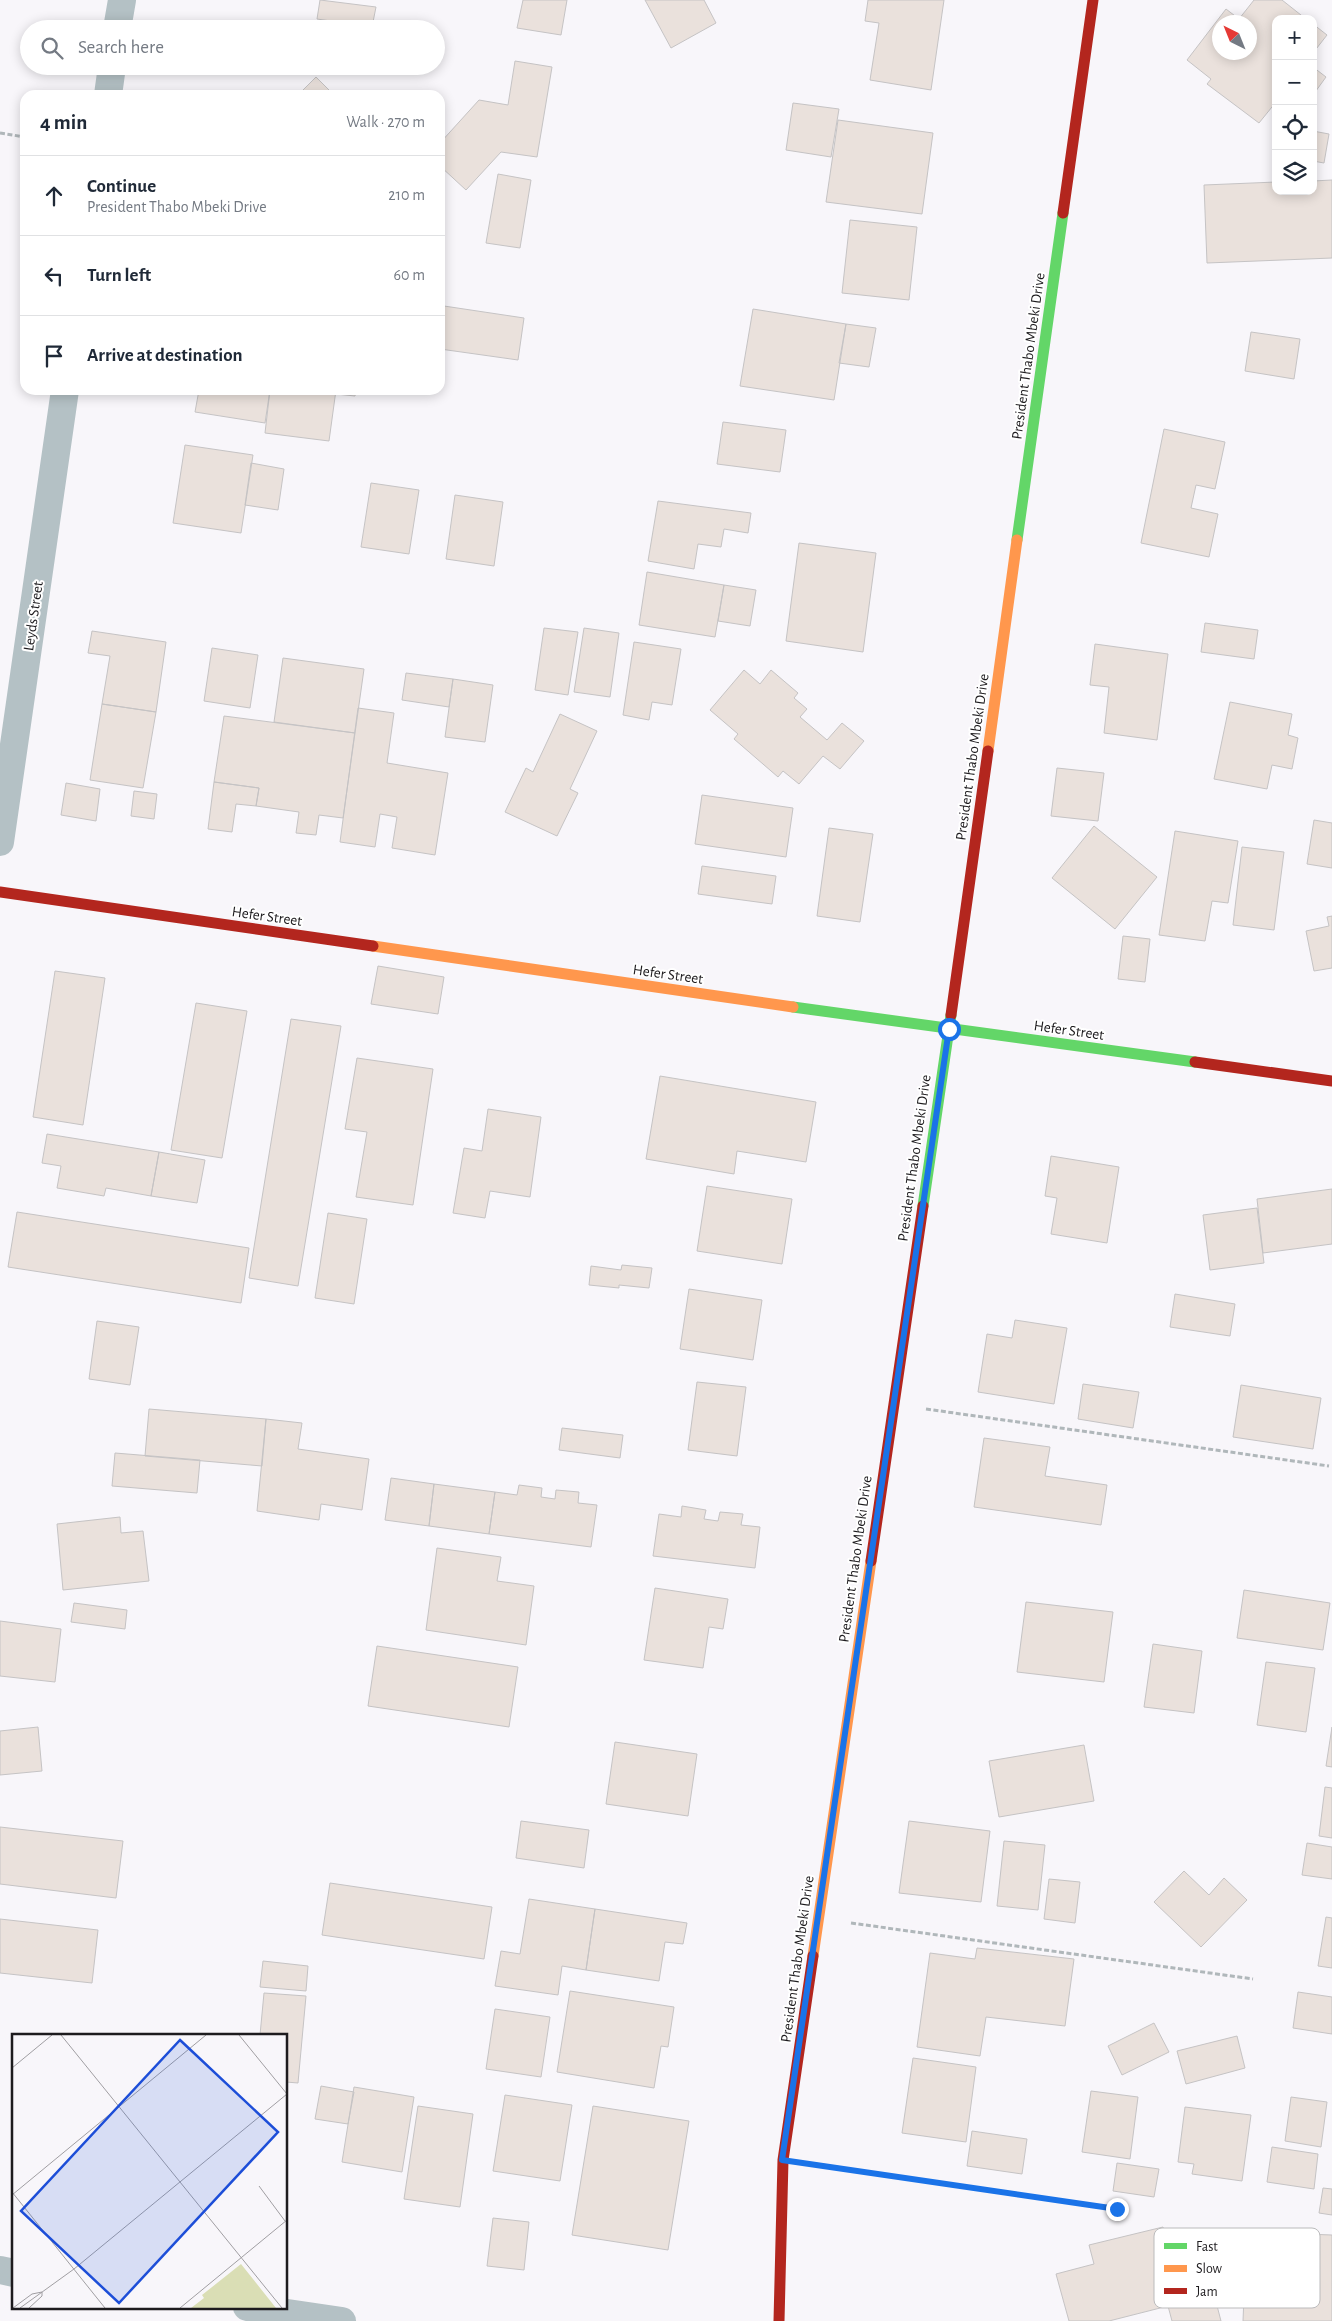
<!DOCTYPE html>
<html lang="en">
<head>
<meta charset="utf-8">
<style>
  :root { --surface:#fff; --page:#f2f2f3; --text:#1f2937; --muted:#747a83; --line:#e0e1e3 }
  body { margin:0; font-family:"Alegreya Sans",sans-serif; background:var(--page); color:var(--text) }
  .controls { position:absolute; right:15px; top:15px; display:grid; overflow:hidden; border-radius:10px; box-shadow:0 2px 12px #0003 }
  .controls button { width:45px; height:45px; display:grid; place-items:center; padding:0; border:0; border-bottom:1px solid var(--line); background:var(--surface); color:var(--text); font:25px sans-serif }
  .compass { position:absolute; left:1212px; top:15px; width:45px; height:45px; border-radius:50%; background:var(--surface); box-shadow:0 2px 12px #0003; rotate:317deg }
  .stop { position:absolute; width:15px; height:15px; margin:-11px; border:4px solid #1a73e8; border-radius:50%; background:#fff }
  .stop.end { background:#1a73e8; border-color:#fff; box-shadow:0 1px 5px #0008 }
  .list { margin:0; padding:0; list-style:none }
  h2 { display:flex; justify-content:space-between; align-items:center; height:65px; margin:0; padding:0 20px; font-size:21px }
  h2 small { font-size:16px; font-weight:400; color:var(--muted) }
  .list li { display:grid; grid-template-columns:32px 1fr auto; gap:15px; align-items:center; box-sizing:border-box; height:80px; padding:0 20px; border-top:1px solid var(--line) }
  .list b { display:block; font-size:19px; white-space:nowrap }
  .list p { margin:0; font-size:16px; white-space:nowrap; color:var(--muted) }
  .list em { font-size:16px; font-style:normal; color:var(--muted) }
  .icon { flex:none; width:28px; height:28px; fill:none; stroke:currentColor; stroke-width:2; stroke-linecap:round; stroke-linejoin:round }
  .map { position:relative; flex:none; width:1332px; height:2321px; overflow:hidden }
  .search { position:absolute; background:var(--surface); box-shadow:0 2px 12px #0003; left:20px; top:20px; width:425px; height:55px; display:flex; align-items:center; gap:12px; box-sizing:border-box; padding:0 18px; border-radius:28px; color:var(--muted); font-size:19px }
  .panel { position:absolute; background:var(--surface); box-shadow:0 2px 12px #0003; left:20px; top:90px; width:425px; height:305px; border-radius:15px }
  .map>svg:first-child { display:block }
  .building { fill:#eae1dc; stroke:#c5c3c4; fill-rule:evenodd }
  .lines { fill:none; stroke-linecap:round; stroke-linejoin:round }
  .path { stroke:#b0b7ba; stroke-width:3; stroke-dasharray:5 2.5; stroke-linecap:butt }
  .street { stroke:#b4c1c5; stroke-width:28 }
  .fast { stroke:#63d668; stroke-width:11 }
  .slow { stroke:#ff974d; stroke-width:11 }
  .jam { stroke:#b3261e; stroke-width:11 }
  .route { stroke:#1a73e8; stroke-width:6 }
  .labels { text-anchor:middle; stroke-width:4; stroke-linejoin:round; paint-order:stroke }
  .street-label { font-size:15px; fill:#1d1b1e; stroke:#fff }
  .inset-road { fill:none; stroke:#a09ea2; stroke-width:1 }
  .view { fill:#1d4ed8; fill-opacity:0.15; stroke:#1d4ed8; stroke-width:2.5 }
  .inset-edge { fill:none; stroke:#1d1b1e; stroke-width:2.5 }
  .key { fill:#fff; stroke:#bbbbbc; stroke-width:1 }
  .key-label { font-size:14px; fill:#1d1b1e }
</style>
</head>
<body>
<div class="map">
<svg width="1332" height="2321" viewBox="0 0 1332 2321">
  <rect width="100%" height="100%" fill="#f8f6fa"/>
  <path class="building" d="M320,0L376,7L372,27L317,19Z
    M523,0H567L561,35L517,28Z
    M645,0H704L716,23L671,48Z
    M868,0H944L931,90L870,80L879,23L865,21Z
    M1254,0H1282L1306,19H1276V102L1259,123L1207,84L1211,79L1187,60L1226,9L1239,19ZM1220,22H1250V52H1220Z
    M1313,24L1327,35L1313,53Z
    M515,61L552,67L537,157L501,152L466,190L440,166V143L479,100L508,105Z
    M1313,67L1326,77L1313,95Z
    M316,77L334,95H298Z
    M793,103L839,109L831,157L786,150Z
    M838,120L933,133L922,214L826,202Z
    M1313,131L1329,134L1324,163L1313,161Z
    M498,174L531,180L520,248L486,243Z
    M1332,180V258L1207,263L1204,185L1276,182V191H1313V181Z
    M850,220L917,227L909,300L842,293Z
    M444,306L524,318L518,360L440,349Z
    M753,309L846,324L834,400L740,386Z
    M846,324L876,328L869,367L839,363Z
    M1251,332L1300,339L1294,379L1245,371Z
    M199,390H270L265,423L195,412Z
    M270,390H336L329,441L265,433Z
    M336,390H356L355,396L336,394Z
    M723,422L786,430L780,472L717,464Z
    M1164,429L1225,442L1215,489L1196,485L1191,508L1218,514L1209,557L1141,543Z
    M185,445L253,455L241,533L173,523Z
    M251,463L284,469L278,510L245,505Z
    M371,483L419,490L409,554L361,547Z
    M455,495L503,502L494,566L446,559Z
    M658,501L751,513L748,533L724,529L721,547L698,544L694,569L648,561Z
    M799,543L876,553L863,652L786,641Z
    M647,572L724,585L715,637L639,625Z
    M724,585L756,590L750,626L718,621Z
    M1205,623L1258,630L1254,659L1201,652Z
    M544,628L578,632L568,695L535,690Z
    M584,628L619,633L610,697L574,692Z
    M92,631L166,642L156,712L102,704L110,656L88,653Z
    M634,642L681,649L672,705L652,702L649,720L623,715Z
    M1095,644L1168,654L1157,740L1104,733L1109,687L1090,685Z
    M212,648L258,655L250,708L204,701Z
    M283,658L364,669L355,733L274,722Z
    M744,670L760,684L771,670L798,693L794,698L807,709L800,717L827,740L842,723L864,741L840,769L823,756L799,784L783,771L778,777L734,739L738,734L710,710Z
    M406,673L453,679L449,707L402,700Z
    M453,679L493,685L485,742L445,737Z
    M1230,702L1292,714L1288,735L1298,738L1292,769L1272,765L1267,789L1214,779Z
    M102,704L156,712L143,788L90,780Z
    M358,708L394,713L387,763L448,773L435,855L392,848L397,817L380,814L375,847L340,842Z
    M560,714L597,731L570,789L578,793L557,836L505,812L526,768L533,772Z
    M224,716L355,733L343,818L319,815L316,835L296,833L299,812L256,806L259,788L214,782Z
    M1057,768L1104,773L1098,821L1051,816Z
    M214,782L259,788L256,806L236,804L232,832L208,829Z
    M66,783L100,789L96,821L61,815Z
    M134,791L157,794L154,819L131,816Z
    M702,795L793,808L786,857L695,844Z
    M1314,820L1332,823V868L1307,864Z
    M1094,826L1157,877L1115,929L1052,878Z
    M829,828L873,834L860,922L817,916Z
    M1175,831L1238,841L1228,903L1212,901L1205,941L1159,935Z
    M1242,847L1284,852L1274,930L1233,925Z
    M702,866L776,876L772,904L698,894Z
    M1332,916V968L1314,971L1306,931L1329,926L1327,917Z
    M1123,936L1150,939L1145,982L1118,979Z
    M378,966L444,977L438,1014L371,1004Z
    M55,971L105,978L83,1125L33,1117Z
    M196,1003L247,1011L222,1158L171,1150Z
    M291,1019L341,1026L298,1286L249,1278Z
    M357,1058L433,1069L413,1205L356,1197L367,1132L345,1129Z
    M660,1076L816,1102L806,1162L737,1151L734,1174L646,1159Z
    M488,1109L541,1117L530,1197L490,1191L485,1218L453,1213L464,1148L482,1151Z
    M47,1134L159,1152L151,1196L106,1188L104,1196L57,1188L61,1166L42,1163Z
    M159,1152L205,1160L197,1203L151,1196Z
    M1051,1156L1119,1167L1107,1243L1051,1234L1057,1198L1045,1196Z
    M707,1186L792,1199L782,1264L697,1251Z
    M1332,1189V1244L1263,1253L1257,1199Z
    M1257,1208L1264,1263L1210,1270L1203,1215Z
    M17,1212L249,1248L241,1303L8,1267Z
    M328,1213L367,1219L354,1304L315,1298Z
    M622,1265L652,1268L649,1288L619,1285V1288L589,1285L591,1266L621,1270Z
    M689,1289L762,1300L753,1360L680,1349Z
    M1175,1294L1235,1304L1230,1336L1170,1327Z
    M1015,1320L1067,1328L1054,1404L978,1392L987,1334L1012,1338Z
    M97,1321L139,1327L130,1385L89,1379Z
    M697,1382L746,1387L737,1456L688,1450Z
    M1083,1384L1139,1392L1133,1428L1078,1419Z
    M1241,1385L1321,1398L1313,1449L1233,1437Z
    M149,1409L266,1419L262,1466L145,1456Z
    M266,1419L302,1423L298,1449L369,1459L362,1510L321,1504L319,1520L257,1511Z
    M562,1428L623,1435L620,1458L559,1450Z
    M984,1438L1050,1447L1045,1476L1107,1485L1101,1525L974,1507Z
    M115,1453L200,1460L197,1493L112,1486Z
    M391,1478L434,1484L429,1526L385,1520Z
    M434,1484L495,1492L489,1534L429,1526Z
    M519,1485L542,1488L541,1497L555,1499L556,1490L579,1492L578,1503L597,1505L591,1547L489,1534L495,1492L517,1495Z
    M682,1506L706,1510L704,1519L718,1521L720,1512L743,1514L741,1525L760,1527L755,1568L653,1556L659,1514L681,1517Z
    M120,1517L121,1533L143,1531L149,1581L63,1590L57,1524Z
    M437,1548L501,1557L497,1581L534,1586L526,1645L426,1630Z
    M655,1588L728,1599L723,1629L709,1627L703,1668L644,1660Z
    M1244,1590L1330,1603L1323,1650L1237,1638Z
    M1026,1602L1113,1612L1104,1682L1017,1672Z
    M74,1603L127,1610L125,1629L71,1622Z
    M0,1621L61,1629L55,1682L0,1676Z
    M1153,1644L1202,1651L1194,1713L1144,1707Z
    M377,1646L518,1667L509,1727L368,1706Z
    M1266,1662L1315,1668L1306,1732L1257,1725Z
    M38,1727L42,1771L0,1775V1731Z
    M1332,1727V1767L1326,1766Z
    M615,1742L697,1754L688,1816L606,1804Z
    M1084,1745L1094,1801L999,1817L989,1761Z
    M1325,1787L1332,1788V1838L1319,1836Z
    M521,1821L589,1830L584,1868L516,1858Z
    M909,1821L990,1831L981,1902L899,1893Z
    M0,1827L123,1841L116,1898L0,1884Z
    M1004,1841L1045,1845L1038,1910L997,1906Z
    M1307,1843L1332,1847V1879L1302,1875Z
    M1184,1871L1209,1895L1224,1878L1247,1900L1201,1947L1154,1902Z
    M1049,1879L1080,1882L1075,1923L1044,1919Z
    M330,1883L492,1907L484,1959L322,1935Z
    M529,1899L595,1909L586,1970L562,1966L558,1995L495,1986L501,1951L520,1954Z
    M595,1909L687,1923L683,1944L665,1942L659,1981L586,1970Z
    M1326,1917L1332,1918V1968L1318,1966Z
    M0,1919L98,1930L92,1983L0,1973Z
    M977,1948L1074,1959L1065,2026L986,2017L980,2056L917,2047L930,1953L975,1959Z
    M263,1961L308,1966L306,1991L260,1987Z
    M570,1991L674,2007L668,2047L661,2046L654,2088L557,2072Z
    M1298,1992L1332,1997V2034L1293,2028Z
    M264,1993L306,1996L298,2083L286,2082V2035H260Z
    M495,2009L550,2017L541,2077L486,2069Z
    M1154,2023L1169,2052L1122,2075L1108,2046Z
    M1237,2036L1245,2068L1186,2084L1177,2051Z
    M913,2058L976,2067L966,2142L902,2133Z
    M321,2086L354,2092L348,2124L315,2119Z
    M354,2087L414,2097L402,2172L342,2162Z
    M1091,2091L1138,2097L1130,2159L1082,2152Z
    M505,2095L572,2105L560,2181L493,2171Z
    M1291,2097L1327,2102L1321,2147L1285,2141Z
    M418,2106L473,2114L460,2207L404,2199Z
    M593,2106L689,2121L668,2250L572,2235Z
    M1185,2107L1251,2115L1242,2181L1192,2174L1194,2164L1178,2162Z
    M972,2131L1027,2139L1022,2174L967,2166Z
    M1272,2147L1318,2154L1314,2189L1267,2182Z
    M1117,2163L1159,2169L1154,2197L1113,2191Z
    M1323,2188L1332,2189V2215L1319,2213Z
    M493,2218L529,2222L524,2270L487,2266Z
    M1163,2227L1168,2245L1199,2237L1221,2321H1172L1168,2306L1109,2321H1069L1056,2274L1094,2264L1089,2245Z
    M1305,2234L1332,2235V2321H1243L1244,2296L1301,2299Z"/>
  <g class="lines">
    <path class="path" d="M0,133L25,137
      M926,1409L1329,1466
      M851,1923L1253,1979
      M815,2164L1117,2209"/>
    <path class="street" d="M117,29L122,0
      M108,95L112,66
      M0,842L65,390
      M0,2270L14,2273
      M247,2307L342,2321"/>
    <path class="fast" d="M1017,540L1063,213
      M793,1007L1195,1062
      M923,1206L951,1015"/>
    <path class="slow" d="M988,751L1017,540
      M373,946L793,1007
      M813,1956L871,1561"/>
    <path class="jam" d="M1063,213L1093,0
      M0,892L373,946
      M951,1015L988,751
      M1195,1062L1332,1081
      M871,1561L923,1206
      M779,2321L783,2160L813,1956"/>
  </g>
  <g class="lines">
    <path class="route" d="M949,1029L782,2160L1117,2209"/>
  </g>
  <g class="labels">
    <g class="street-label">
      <text transform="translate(1028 356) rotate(-82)" y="5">President Thabo Mbeki Drive</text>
      <text transform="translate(33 616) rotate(-82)" y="5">Leyds Street</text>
      <text transform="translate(972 757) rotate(-82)" y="5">President Thabo Mbeki Drive</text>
      <text transform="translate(267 916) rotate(8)" y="5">Hefer Street</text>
      <text transform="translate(668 974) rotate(8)" y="5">Hefer Street</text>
      <text transform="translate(1069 1030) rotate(8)" y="5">Hefer Street</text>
      <text transform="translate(914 1158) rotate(-82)" y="5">President Thabo Mbeki Drive</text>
      <text transform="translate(855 1559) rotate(-82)" y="5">President Thabo Mbeki Drive</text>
      <text transform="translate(797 1959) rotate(-82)" y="5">President Thabo Mbeki Drive</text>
    </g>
  </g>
  <g transform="translate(12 2034)">
    <rect width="275" height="275" fill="#f8f6fa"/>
    <path d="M229,230L264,274H179L192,264L190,261Z" fill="#dadeb5"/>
    <path class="inset-road" d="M49,1L270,274M227,1L275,60M0,34L40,1M247,152L273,187M0,158L93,274M0,161L194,1M1,274L20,260L30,258V262L17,274M8,274L62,235L275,60M168,274L275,186"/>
    <path class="view" d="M168,6L266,98L107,269L9,177Z"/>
    <rect width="275" height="275" class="inset-edge"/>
  </g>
  <rect x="1154" y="2228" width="166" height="80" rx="8" class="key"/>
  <rect x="1164" y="2243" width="23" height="6" fill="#63d668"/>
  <rect x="1164" y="2265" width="23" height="7" fill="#ff974d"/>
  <rect x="1164" y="2288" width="23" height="6" fill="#b3261e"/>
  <g class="key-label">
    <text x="1196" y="2251">Fast</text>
    <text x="1196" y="2273">Slow</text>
    <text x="1196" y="2296">Jam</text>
  </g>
</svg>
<div class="controls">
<button>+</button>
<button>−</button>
<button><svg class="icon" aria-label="locate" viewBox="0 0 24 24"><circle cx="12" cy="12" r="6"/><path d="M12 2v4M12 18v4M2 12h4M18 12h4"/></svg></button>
<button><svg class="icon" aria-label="layers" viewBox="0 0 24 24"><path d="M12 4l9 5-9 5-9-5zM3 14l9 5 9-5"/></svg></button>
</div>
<svg class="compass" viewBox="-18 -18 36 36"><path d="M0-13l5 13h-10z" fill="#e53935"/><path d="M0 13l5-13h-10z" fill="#747a83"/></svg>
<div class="stop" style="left:949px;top:1029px"></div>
<div class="stop end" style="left:1117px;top:2209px"></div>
<div class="search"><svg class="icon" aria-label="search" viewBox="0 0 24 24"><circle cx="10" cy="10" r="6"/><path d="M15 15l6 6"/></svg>Search here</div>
<section class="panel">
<h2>4 min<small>Walk · 270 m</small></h2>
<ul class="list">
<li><svg class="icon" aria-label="ahead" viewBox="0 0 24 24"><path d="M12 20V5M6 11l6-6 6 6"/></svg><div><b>Continue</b><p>President Thabo Mbeki Drive</p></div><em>210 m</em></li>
<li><svg class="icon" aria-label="left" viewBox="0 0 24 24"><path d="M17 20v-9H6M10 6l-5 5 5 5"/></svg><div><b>Turn left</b></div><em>60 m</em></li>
<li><svg class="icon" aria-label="arrive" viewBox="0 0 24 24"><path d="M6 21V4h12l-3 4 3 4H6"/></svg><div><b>Arrive at destination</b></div></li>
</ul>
</section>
</div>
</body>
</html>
